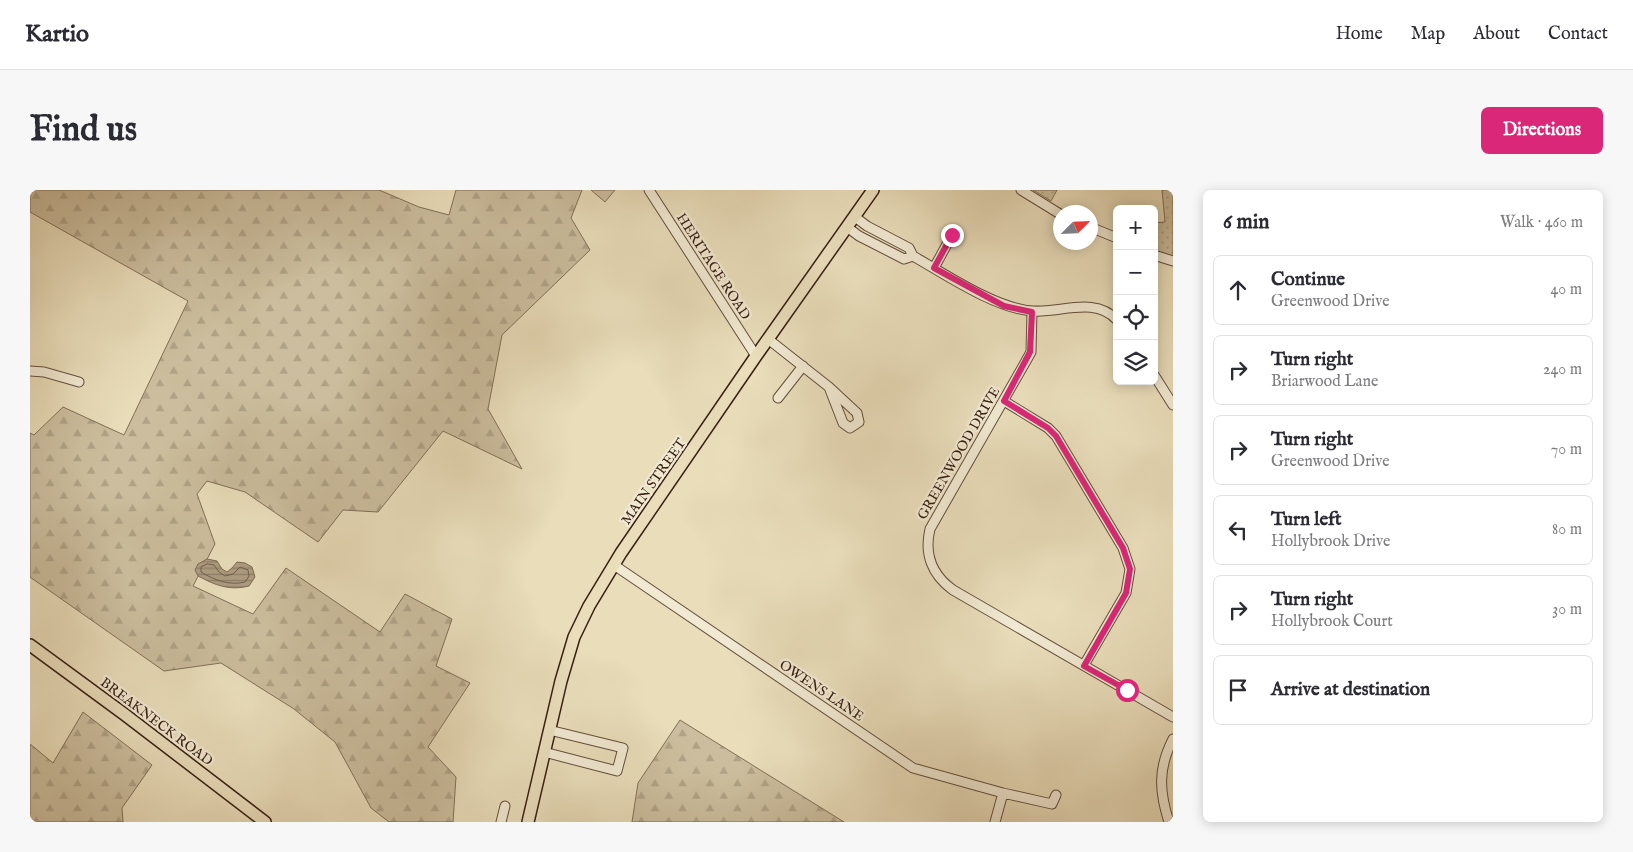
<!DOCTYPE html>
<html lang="en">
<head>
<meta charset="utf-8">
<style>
  :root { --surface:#fff; --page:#f7f7f7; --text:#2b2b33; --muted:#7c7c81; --line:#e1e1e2; --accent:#db2777 }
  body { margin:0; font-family:"IM FELL English",serif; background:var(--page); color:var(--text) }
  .controls { position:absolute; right:15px; top:15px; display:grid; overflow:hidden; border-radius:8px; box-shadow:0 2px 12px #0003 }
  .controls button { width:45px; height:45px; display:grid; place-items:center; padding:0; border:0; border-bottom:1px solid var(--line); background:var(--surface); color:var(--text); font:25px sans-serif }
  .compass { position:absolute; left:1023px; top:15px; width:45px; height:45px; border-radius:50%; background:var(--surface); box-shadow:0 2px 12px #0003; rotate:66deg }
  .stop { position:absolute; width:15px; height:15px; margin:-11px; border:4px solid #db2777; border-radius:50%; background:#fff }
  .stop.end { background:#db2777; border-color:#fff; box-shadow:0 1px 5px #0008 }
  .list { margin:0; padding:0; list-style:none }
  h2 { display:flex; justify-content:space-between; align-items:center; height:65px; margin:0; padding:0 20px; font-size:21px }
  h2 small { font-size:16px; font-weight:400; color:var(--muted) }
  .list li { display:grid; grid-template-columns:32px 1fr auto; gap:15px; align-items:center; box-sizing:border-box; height:70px; margin:0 10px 10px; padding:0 10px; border:1px solid var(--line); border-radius:8px }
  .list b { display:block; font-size:19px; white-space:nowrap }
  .list p { margin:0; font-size:16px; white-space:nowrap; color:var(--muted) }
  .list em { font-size:16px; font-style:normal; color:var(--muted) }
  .icon { flex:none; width:28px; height:28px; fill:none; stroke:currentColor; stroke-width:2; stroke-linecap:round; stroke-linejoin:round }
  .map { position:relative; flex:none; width:1143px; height:632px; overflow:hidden; border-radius:8px }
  header { display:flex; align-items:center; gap:30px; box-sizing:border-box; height:70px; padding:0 25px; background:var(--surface); border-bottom:1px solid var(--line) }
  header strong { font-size:24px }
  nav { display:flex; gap:28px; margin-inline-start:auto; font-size:18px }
  .intro { display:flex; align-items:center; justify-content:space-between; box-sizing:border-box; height:120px; padding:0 30px }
  h1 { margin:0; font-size:35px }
  .button { padding:12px 22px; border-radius:8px; background:var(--accent); color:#fff; font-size:18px; font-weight:700 }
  main { display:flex; gap:30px; padding:0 30px }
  aside { flex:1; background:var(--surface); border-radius:8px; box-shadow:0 2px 12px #0003 }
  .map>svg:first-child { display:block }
  .grass { fill:url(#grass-dots); stroke:#826e58 }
  .forest { fill:url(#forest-firs); stroke:#826e58 }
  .water { fill:url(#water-rules); stroke:#7e6a55 }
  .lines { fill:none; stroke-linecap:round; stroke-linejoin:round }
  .shore { stroke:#725e4a; stroke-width:1 }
  .minor-casing { stroke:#644e3c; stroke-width:11 }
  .major-casing { stroke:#381f12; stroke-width:14 }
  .minor { stroke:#f1e9d2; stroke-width:9 }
  .major { stroke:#e9ddba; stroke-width:11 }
  .route { stroke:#db2777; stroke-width:6 }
  .labels { text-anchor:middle; stroke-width:4.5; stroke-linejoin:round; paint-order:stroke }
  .street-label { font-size:14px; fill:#381f12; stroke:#f1e9d2 }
</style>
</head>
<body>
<header>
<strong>Kartio</strong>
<nav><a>Home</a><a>Map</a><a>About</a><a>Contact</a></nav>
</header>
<div class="intro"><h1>Find us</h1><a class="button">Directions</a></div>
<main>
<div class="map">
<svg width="1143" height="632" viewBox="0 0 1143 632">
  <defs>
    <pattern id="grass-dots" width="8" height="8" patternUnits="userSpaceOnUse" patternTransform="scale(1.25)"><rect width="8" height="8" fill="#cbbd9d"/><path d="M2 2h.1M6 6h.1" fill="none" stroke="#afa286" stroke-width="1.8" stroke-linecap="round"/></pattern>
    <pattern id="forest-firs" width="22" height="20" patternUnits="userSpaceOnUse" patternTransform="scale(1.25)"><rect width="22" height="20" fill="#cbbd9d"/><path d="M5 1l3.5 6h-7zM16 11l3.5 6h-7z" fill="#afa286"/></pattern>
    <pattern id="water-rules" width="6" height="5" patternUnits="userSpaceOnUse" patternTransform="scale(1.25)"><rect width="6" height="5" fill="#ad9c81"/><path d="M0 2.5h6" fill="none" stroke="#8e7f68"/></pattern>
  </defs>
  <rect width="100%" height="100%" fill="#e9ddba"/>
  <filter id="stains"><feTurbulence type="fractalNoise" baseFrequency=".004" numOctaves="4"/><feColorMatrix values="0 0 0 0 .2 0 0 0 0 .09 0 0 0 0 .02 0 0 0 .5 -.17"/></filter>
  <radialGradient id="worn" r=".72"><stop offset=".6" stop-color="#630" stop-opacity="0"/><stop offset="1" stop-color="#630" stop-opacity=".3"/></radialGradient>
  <path class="grass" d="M1003,0H1027L1021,11Z
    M1132,0H1143V70L1124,61V33L1135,32Z"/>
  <path class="forest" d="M0,0H349L389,17L419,25L426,0H552L541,28L560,60L472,145L458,219L492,279L413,241L348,322L313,320L288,352L215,302L177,291L167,304L185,354L163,396L223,424L256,378L350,442L375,404L422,429L406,476L440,493L398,557L426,587L423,632H359L341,618L305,552L264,519L191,473L134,481L0,387V243L4,245L33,217L94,245L158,111L0,22Z
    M561,0H585L575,12Z
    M53,522L122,575L92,618L93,632H0V554L23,573Z
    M650,530L814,632H602L608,593Z"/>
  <path class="water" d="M177,369L187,371L192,379L197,382L202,378L207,372L215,373L222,377L225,387L219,396C199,401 185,395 168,386L165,380L168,374Z"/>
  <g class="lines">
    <path class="shore" d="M178,374L184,375L189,382L195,386L203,384L210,377L218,380L219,386L215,392C200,396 184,390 171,382V377Z"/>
    <defs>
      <path id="minor" d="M619,0L726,166
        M991,0L1030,24
        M825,27L837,36L879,58L883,66C915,84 966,119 1003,121C1031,123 1065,106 1087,130
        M817,37L829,46L874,69L883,66
        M1060,37L1087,48
        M1124,65L1143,71
        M904,78L922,45
        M1002,121L1001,162L996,171L900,339C894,364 902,385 923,400L1143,527
        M738,149L799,197L827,223L829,232L820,238L813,233L799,197
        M0,181L14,182L49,192
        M1124,185L1143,215
        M748,208L773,176
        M974,211L1018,238L1026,246L1093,358L1100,379L1096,403L1054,475
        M584,375L883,578L973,603L965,632
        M514,562L587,581L593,558L519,540
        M973,603L1022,614L1026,605
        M471,632L475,616
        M1139,632C1129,601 1128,578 1143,549"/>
      <path id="major" d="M0,455L94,524L235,632
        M498,632L531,491L544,447L559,416L591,363L726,166L843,0"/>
    </defs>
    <use href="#minor" class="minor-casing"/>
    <use href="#major" class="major-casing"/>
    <use href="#minor" class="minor"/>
    <use href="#major" class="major"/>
  </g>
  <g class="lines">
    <path class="route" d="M922,45L904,78L974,116L1002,122L1000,162L974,211L1018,238L1026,246L1093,358L1100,379L1096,403L1054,476L1097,500"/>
  </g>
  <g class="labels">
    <g class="street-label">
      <text transform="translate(684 76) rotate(57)" y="5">HERITAGE ROAD</text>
      <text transform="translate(928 263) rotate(-60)" y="5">GREENWOOD DRIVE</text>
      <text transform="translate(623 291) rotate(-55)" y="5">MAIN STREET</text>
      <text transform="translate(792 500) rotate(34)" y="5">OWENS LANE</text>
      <text transform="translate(127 531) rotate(37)" y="5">BREAKNECK ROAD</text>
    </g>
  </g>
  <rect width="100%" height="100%" filter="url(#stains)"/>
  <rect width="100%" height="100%" fill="url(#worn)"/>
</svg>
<div class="controls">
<button>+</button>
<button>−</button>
<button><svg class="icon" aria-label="locate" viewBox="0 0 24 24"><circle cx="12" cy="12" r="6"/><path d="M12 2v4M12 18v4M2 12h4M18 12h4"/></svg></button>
<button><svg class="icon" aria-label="layers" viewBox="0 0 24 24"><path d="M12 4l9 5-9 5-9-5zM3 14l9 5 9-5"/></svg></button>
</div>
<svg class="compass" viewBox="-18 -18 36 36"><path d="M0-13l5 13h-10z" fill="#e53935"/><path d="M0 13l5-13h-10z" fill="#7c7c81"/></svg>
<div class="stop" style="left:1097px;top:500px"></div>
<div class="stop end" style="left:922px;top:45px"></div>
</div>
<aside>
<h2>6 min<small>Walk · 460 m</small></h2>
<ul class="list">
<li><svg class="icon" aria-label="ahead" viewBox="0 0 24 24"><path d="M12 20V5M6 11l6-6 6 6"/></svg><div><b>Continue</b><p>Greenwood Drive</p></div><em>40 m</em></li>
<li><svg class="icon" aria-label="right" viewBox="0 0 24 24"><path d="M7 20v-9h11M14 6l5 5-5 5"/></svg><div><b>Turn right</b><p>Briarwood Lane</p></div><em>240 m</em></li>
<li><svg class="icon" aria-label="right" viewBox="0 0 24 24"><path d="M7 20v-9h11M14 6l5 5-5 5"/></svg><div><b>Turn right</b><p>Greenwood Drive</p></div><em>70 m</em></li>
<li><svg class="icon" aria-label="left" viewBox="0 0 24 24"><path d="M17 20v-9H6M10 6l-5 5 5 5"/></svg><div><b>Turn left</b><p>Hollybrook Drive</p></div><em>80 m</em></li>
<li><svg class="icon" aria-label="right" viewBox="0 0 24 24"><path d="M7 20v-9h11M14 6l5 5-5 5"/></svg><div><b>Turn right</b><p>Hollybrook Court</p></div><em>30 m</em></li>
<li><svg class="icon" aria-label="arrive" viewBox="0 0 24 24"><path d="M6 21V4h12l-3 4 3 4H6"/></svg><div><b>Arrive at destination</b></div></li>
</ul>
</aside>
</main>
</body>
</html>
